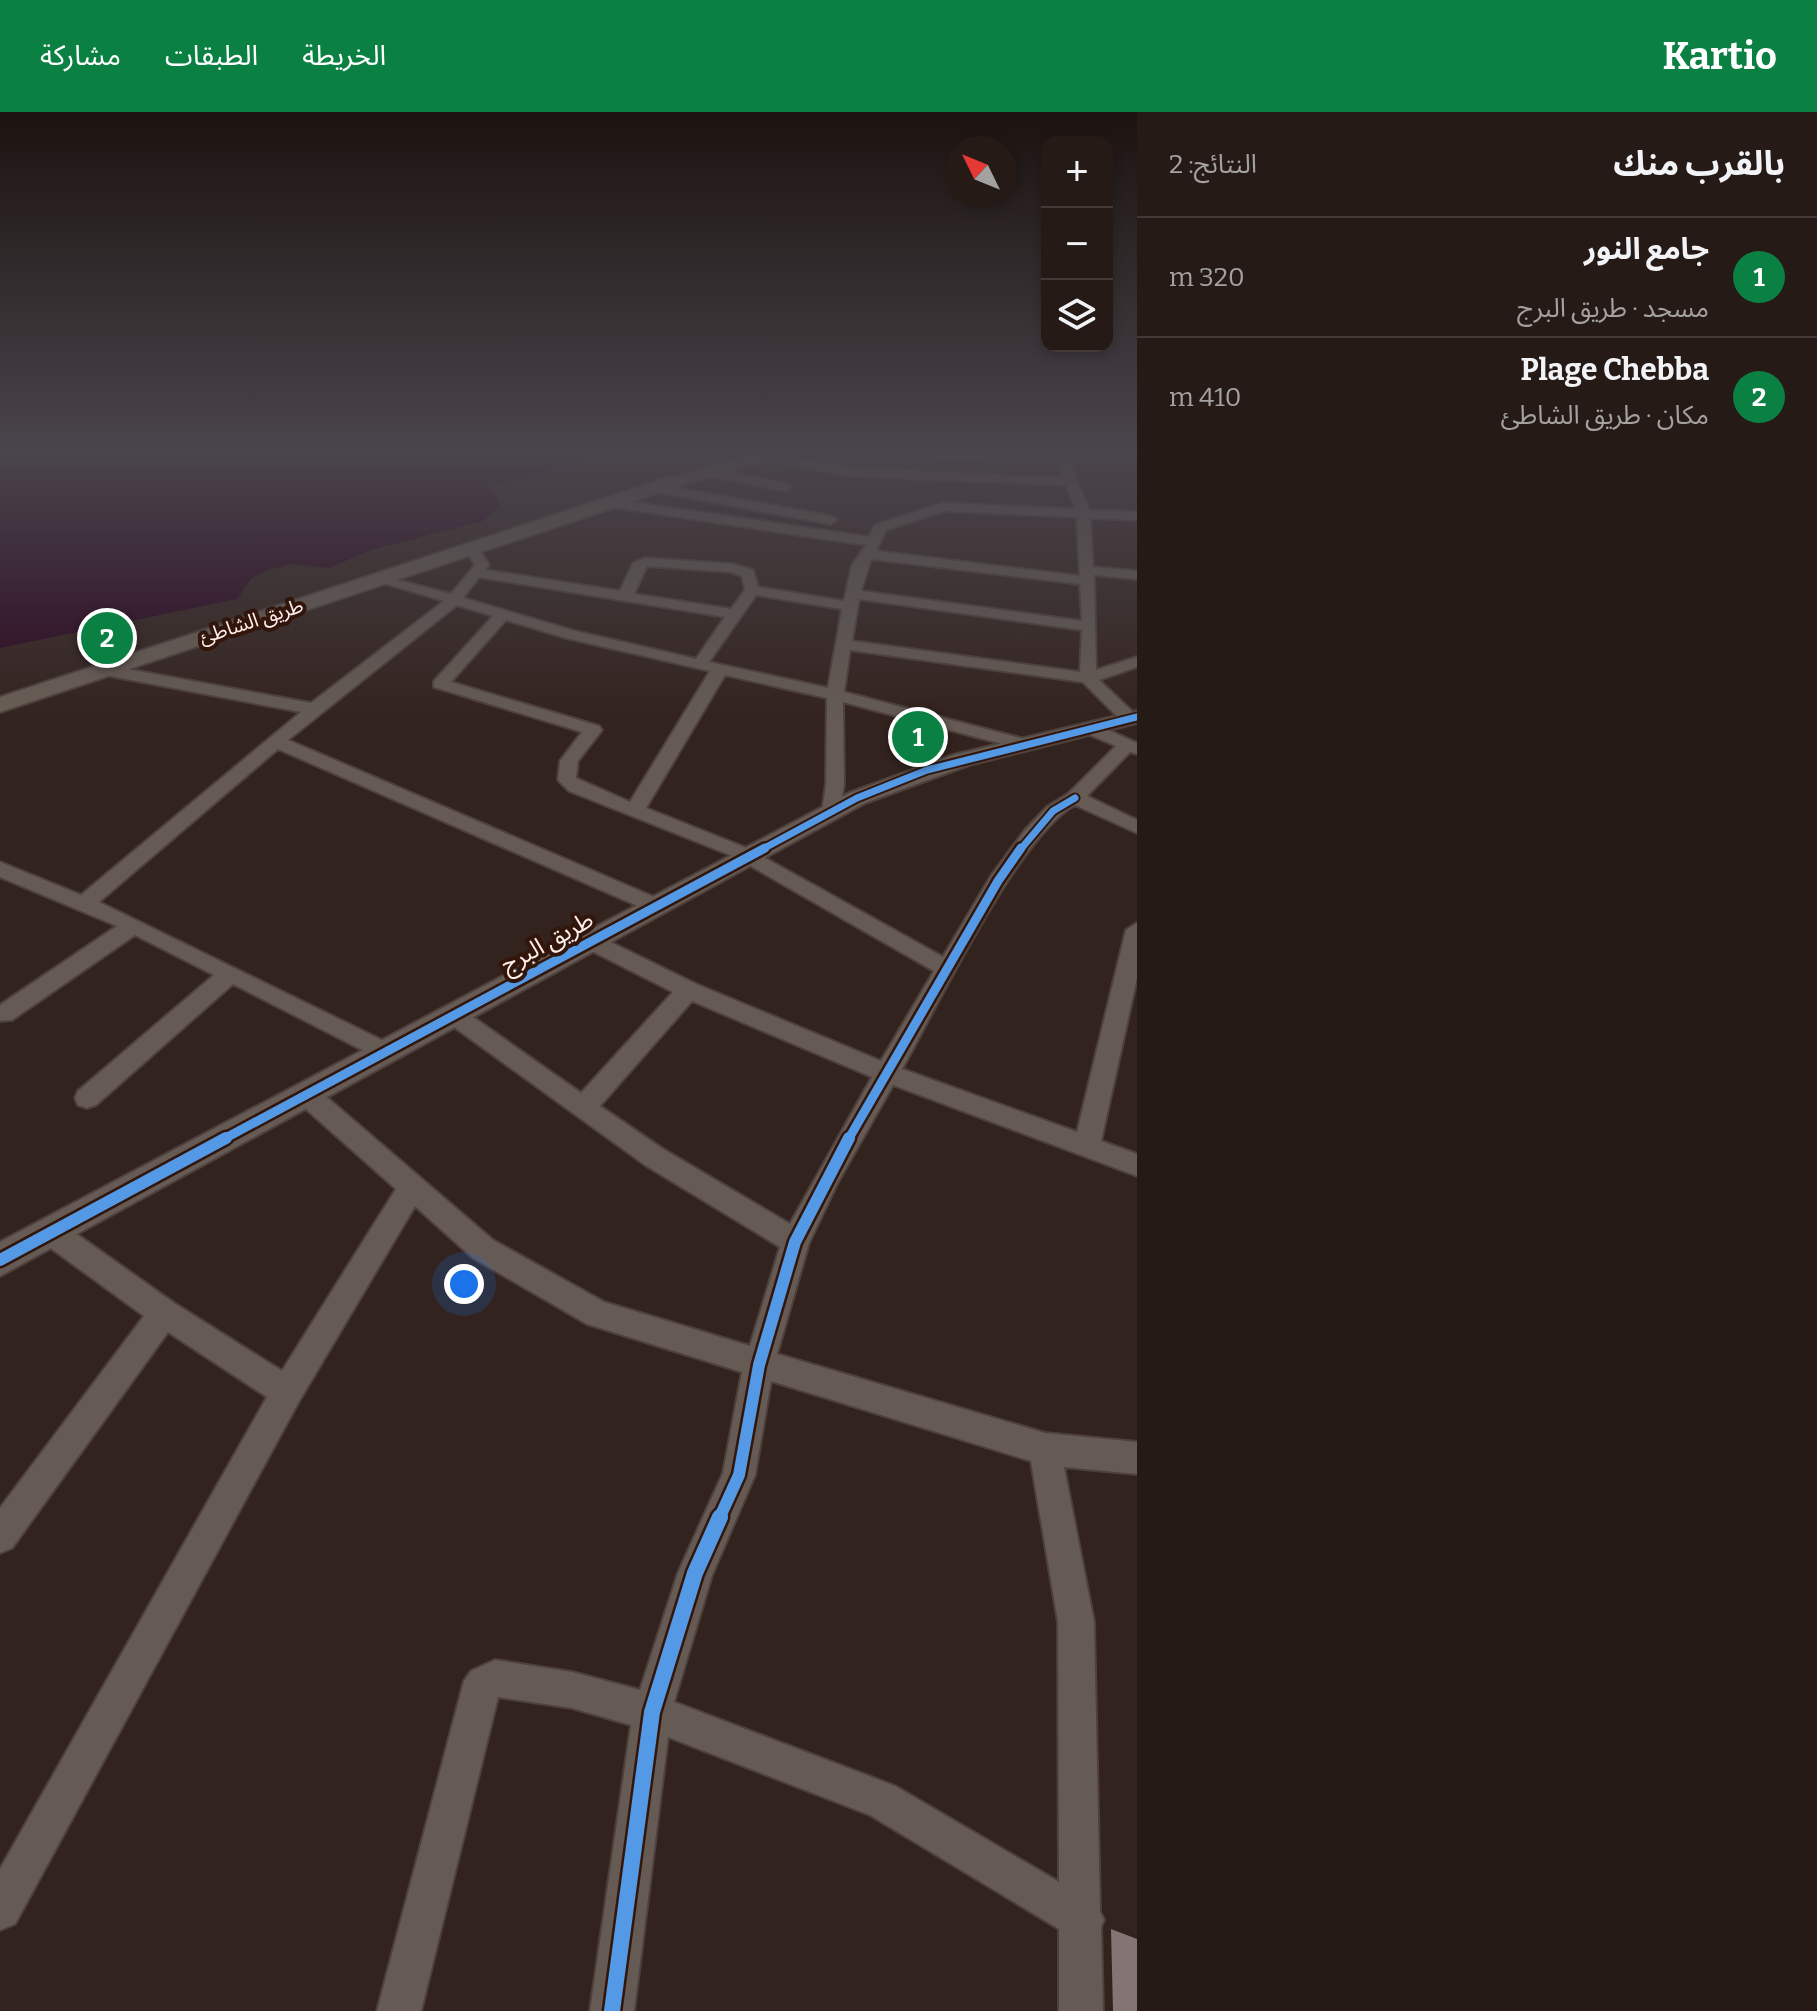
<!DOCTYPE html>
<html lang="ar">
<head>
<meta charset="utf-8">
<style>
  :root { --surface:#261a16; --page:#2e231f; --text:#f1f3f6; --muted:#a4a1a1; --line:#423835; --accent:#0b8043 }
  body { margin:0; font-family:Bitter,"Noto Sans Arabic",serif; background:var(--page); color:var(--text); direction:rtl }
  .controls { position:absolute; right:24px; top:24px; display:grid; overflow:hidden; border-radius:16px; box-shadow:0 4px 12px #0003 }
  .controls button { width:72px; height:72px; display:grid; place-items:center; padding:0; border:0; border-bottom:2px solid var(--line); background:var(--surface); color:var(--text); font:40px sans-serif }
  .compass { position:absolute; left:945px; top:24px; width:72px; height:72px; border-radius:50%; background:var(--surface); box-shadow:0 4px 12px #0003; rotate:313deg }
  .you { position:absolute; left:464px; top:1172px; width:28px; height:28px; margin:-20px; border:6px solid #fff; border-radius:50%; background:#1a73e8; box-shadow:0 0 0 12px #1a73e833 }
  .badge { display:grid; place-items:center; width:52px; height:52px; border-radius:50%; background:var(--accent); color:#fff; font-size:26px; font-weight:700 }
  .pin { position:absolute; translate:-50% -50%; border:4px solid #fff; box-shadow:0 2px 8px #0006 }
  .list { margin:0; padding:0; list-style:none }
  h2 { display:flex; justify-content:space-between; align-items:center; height:104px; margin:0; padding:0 32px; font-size:34px }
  h2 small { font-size:26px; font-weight:400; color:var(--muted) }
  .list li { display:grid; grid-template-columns:52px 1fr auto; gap:24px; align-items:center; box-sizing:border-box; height:120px; padding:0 32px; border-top:2px solid var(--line) }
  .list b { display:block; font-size:30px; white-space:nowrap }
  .list p { margin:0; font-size:26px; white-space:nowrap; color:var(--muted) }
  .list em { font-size:26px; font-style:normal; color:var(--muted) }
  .icon { flex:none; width:44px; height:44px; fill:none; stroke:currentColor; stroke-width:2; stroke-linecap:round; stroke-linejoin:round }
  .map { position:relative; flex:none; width:1137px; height:1899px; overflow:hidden; direction:ltr }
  header { display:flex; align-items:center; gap:48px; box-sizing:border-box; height:112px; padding:0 40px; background:var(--accent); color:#fff }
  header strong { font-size:38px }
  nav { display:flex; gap:44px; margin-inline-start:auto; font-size:28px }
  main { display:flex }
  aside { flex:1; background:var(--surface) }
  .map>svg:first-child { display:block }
  .water { fill:#2c0620 }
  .building { fill:#847473 }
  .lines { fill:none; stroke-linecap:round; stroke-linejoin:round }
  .minor-casing { stroke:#4e403c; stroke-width:4 }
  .tertiary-casing { stroke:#4e403c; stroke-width:4 }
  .secondary-casing { stroke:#4e403c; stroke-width:4 }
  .minor { fill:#655b54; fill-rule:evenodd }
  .tertiary { fill:#655b54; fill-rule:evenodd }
  .secondary { fill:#695e55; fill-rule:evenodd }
  .cycleway-far3-casing { stroke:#32160c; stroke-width:11 }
  .cycleway-far2-casing { stroke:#32160c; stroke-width:14 }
  .cycleway-far1-casing { stroke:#32160c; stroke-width:17 }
  .cycleway-casing { stroke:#32160c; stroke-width:21 }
  .cycleway-far3 { stroke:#5399e6; stroke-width:7 }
  .cycleway-far2 { stroke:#5399e6; stroke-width:9 }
  .cycleway-far1 { stroke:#5399e6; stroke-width:12 }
  .cycleway { stroke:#5399e6; stroke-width:16 }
  .labels { text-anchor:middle; stroke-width:8; stroke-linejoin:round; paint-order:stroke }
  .far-street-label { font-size:20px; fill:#ffeee9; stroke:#32160c }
  .street-label { font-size:24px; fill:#ffeee9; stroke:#32160c }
</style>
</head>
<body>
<header>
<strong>Kartio</strong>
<nav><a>الخريطة</a><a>الطبقات</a><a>مشاركة</a></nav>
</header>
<main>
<aside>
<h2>بالقرب منك<small>النتائج: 2</small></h2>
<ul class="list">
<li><span class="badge">1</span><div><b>جامع النور</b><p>مسجد · طريق البرج</p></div><em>320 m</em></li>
<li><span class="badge">2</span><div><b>Plage Chebba</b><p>مكان · طريق الشاطئ</p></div><em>410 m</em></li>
</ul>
</aside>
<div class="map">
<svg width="1137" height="1899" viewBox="0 0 1137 1899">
  <rect width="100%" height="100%" fill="#33231e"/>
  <path class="water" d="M0,342H659H635L633,347L595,348L490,374L488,378L498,385L500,394L483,409L371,438L329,456L292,452L267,458L251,467L237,487L0,536Z"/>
  <path class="building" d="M1111,1817L1137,1827V1899H1113Z"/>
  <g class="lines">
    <defs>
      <path id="minor" d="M763,342L848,356L1063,366L1054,342H1066L1089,398L1137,400V408L1090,406L1093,455L1137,459V467L1094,463L1096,558L1137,545V555L1099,568L1136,603V611H1124L1083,570L850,538L844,580L1024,627L1027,631L1018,636L843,590L844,672L840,700L831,706L822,700L826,672L827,586L725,563L646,696L749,737L943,845L991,764L1025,718L1047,695L1068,682L1116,634L1083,620V612H1095L1137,631V642L1130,640L1087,684L1137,708V721L1075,693C1018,724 937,895 902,957L1077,1020L1126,818L1137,811V866L1101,1029L1137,1042V1064L893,973L838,1070L809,1131L777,1242L1045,1321L1137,1330V1362L1064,1355L1094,1510L1100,1800L1104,1808L1101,1815L1103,1899H1059V1817L870,1703L668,1625L634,1899H590L631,1613L572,1596L498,1585L421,1899H377L464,1569L471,1559L495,1548L572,1560L640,1578L678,1461L723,1361L742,1260L587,1212L473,1146L415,1094L298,1291L15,1812L0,1818V1757L267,1285L168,1220L12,1436L0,1441V1396L144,1204L41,1129L37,1120L41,1111L51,1108L61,1111L174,1191L282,1259L396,1077L298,990L295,983L298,976L307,973L316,976L493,1128L604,1190L750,1234L780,1135L645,1053L447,910L443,904L447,898H463L581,981L673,880L582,834L579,829L582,824H598L696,872L881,949L934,859L735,745L569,679L558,668L560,649L582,620L434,575V569L493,504L457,493L288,628L661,788L664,793L661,798H647L278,637L99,790L394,934L398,940L394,946H378L233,872L96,993L87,996L78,993L75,986L78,979L214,863L135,823L12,908L0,909V893L117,814L0,765V750L81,783L301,600L105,563L97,558L105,553L311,591L444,489L377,469V463L451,482L475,453L465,437L467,434H477L489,453L485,458L620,479L633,451L645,446L732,452L753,458L758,475L844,489L852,453L866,433L606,394L604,391L610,387L869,425L875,413L943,391L1076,397L1066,373L848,364L763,346ZM944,399L1077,405L1080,464L876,439L886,418ZM871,447L1080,472L1082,509L861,479ZM647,454L731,460L742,464L745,478L731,497L634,482ZM479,465L725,505L696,547L575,519L463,486ZM756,483L842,497L828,576L709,550ZM859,487L1082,518L1080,560L852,529ZM506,508L566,526L710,559L630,690L576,666L578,649L602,618L599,614L451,570ZM692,889L872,965L790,1112L663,1037L600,994ZM771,1269L1031,1349L1058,1510L1059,1770L895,1674L674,1590L712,1463L755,1363Z
        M935,342H1010L1004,345L939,347Z
        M707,356L786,371L792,375L786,379L703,363V357Z
        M656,372L831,404L837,408L831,412L652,379V373Z"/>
      <path id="tertiary" d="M1137,599V611L969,653L865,691L0,1164V1130L849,681L953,643Z"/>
      <path id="secondary" d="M760,342H786L676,375L0,600V585L664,367Z"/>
    </defs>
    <use href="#minor" class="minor-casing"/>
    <use href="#tertiary" class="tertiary-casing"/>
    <use href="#secondary" class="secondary-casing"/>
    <use href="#minor" class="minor"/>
    <use href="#tertiary" class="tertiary"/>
    <use href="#secondary" class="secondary"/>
    <defs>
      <path id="cycleway-far3" d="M761,738L857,686L927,658L1137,605
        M1020,738L1053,699L1075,686"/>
      <path id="cycleway-far2" d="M222,1028L765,736
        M848,1028L998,769L1021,736"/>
      <path id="cycleway-far1" d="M0,1148L226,1026
        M719,1407L739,1363L759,1253L795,1130L849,1026"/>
      <path id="cycleway" d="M612,1899L652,1600L695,1461L720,1405"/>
    </defs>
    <use href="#cycleway-far3" class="cycleway-far3-casing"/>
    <use href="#cycleway-far2" class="cycleway-far2-casing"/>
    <use href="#cycleway-far1" class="cycleway-far1-casing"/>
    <use href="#cycleway" class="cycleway-casing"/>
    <use href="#cycleway-far3" class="cycleway-far3"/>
    <use href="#cycleway-far2" class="cycleway-far2"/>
    <use href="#cycleway-far1" class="cycleway-far1"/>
    <use href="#cycleway" class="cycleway"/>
  </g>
  <linearGradient id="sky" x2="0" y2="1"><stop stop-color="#1c1310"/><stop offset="0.56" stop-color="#4a454c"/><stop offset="1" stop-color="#4a454c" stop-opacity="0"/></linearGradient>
  <rect width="1137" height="608" fill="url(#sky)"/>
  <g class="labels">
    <g class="far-street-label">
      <text transform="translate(251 509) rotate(-18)" y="7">طريق الشاطئ</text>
    </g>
    <g class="street-label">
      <text transform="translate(547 830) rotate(-29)" y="8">طريق البرج</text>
    </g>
  </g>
</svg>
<div class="controls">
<button>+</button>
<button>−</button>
<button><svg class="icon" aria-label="layers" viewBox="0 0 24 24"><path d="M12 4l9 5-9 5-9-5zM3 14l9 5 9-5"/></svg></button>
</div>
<svg class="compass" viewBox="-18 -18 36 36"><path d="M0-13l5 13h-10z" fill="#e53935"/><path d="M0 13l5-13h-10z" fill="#a4a1a1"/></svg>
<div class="you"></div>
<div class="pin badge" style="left:918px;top:625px">1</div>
<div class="pin badge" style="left:107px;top:526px">2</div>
</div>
</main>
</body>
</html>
